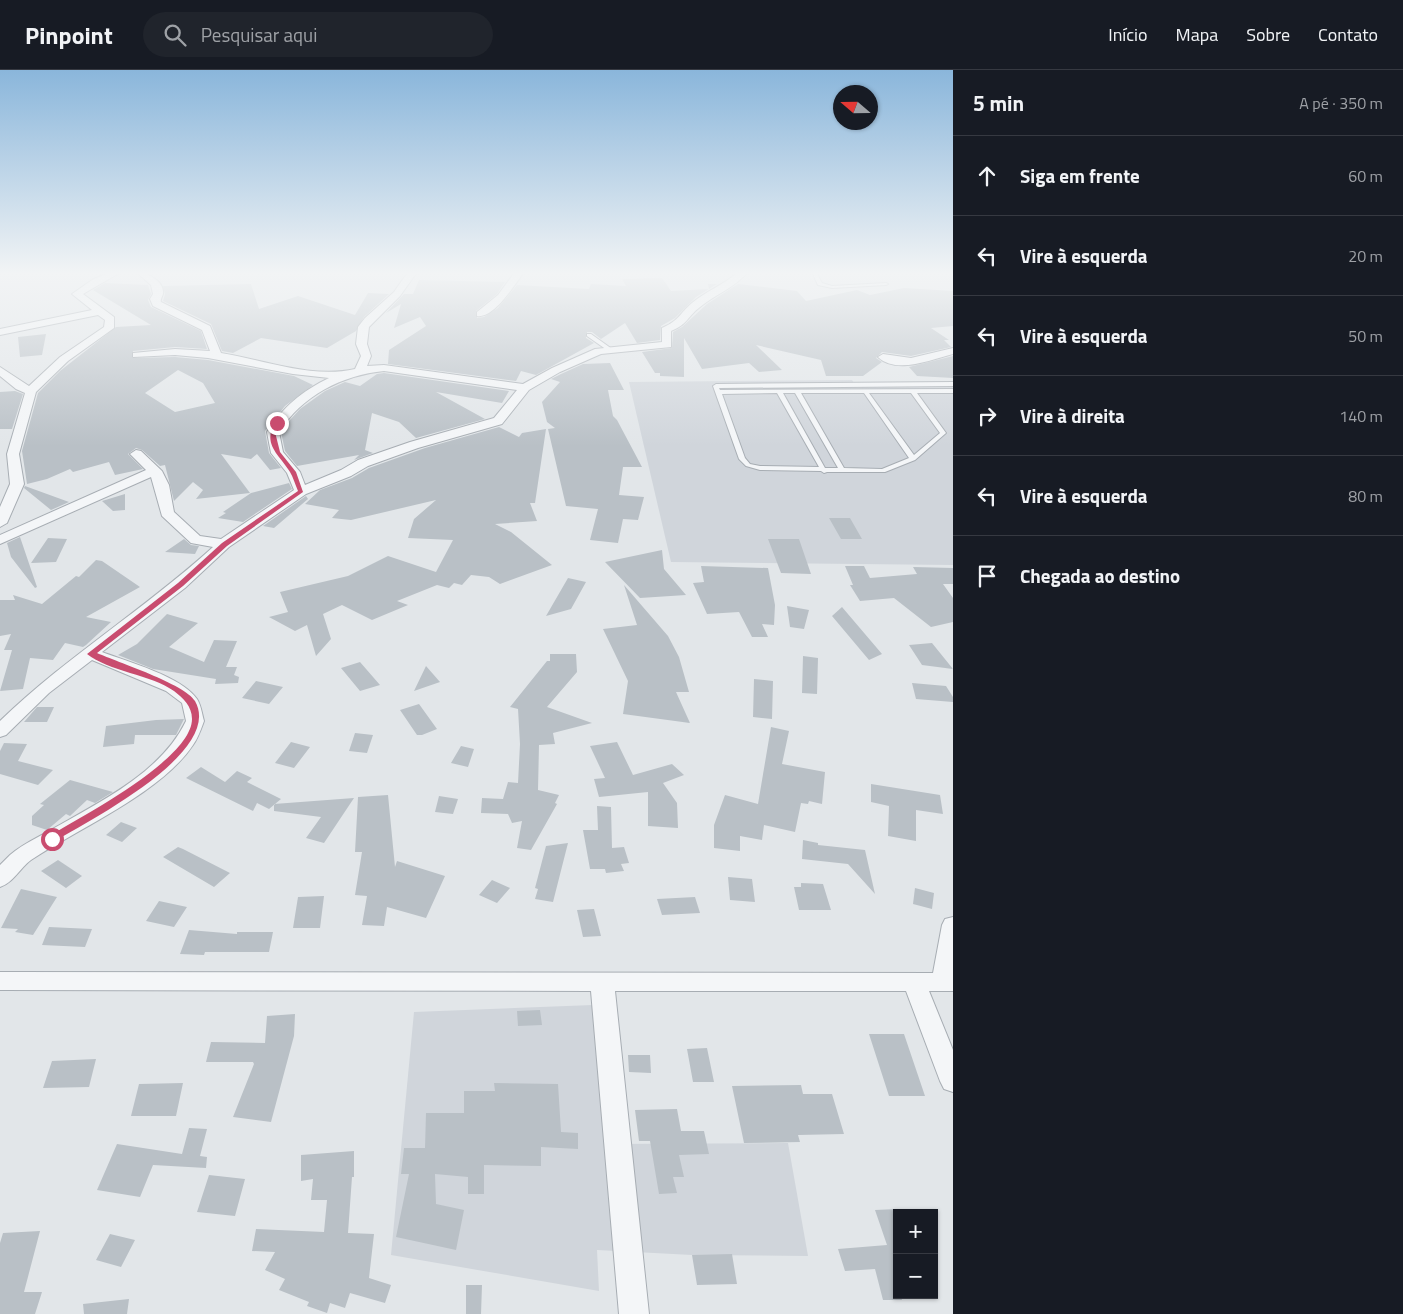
<!DOCTYPE html>
<html lang="pt">
<head>
<meta charset="utf-8">
<style>
  :root { --surface:#171b24; --page:#20242c; --text:#f1f3f6; --muted:#9ea1a6; --line:#363941 }
  body { margin:0; font-family:"Titillium Web",sans-serif; background:var(--page); color:var(--text) }
  .controls { position:absolute; right:15px; bottom:15px; display:grid; overflow:hidden; border-radius:0px; box-shadow:0 1px 4px #0004 }
  .controls button { width:45px; height:45px; display:grid; place-items:center; padding:0; border:0; border-bottom:1px solid var(--line); background:var(--surface); color:var(--text); font:25px sans-serif }
  .compass { position:absolute; left:833px; top:15px; width:45px; height:45px; border-radius:50%; background:var(--surface); box-shadow:0 1px 4px #0004; rotate:290deg }
  .stop { position:absolute; width:15px; height:15px; margin:-11px; border:4px solid #c94c6f; border-radius:50%; background:#fff }
  .stop.end { background:#c94c6f; border-color:#fff; box-shadow:0 1px 5px #0008 }
  .list { margin:0; padding:0; list-style:none }
  h2 { display:flex; justify-content:space-between; align-items:center; height:65px; margin:0; padding:0 20px; font-size:21px }
  h2 small { font-size:16px; font-weight:400; color:var(--muted) }
  .list li { display:grid; grid-template-columns:32px 1fr auto; gap:15px; align-items:center; box-sizing:border-box; height:80px; padding:0 20px; border-top:1px solid var(--line) }
  .list b { display:block; font-size:19px; white-space:nowrap }
  .list em { font-size:16px; font-style:normal; color:var(--muted) }
  .icon { flex:none; width:28px; height:28px; fill:none; stroke:currentColor; stroke-width:2; stroke-linecap:round; stroke-linejoin:round }
  .map { position:relative; flex:none; width:953px; height:1244px; overflow:hidden }
  header { display:flex; align-items:center; gap:30px; box-sizing:border-box; height:70px; padding:0 25px; background:var(--surface); border-bottom:1px solid var(--line) }
  header strong { font-size:24px }
  nav { display:flex; gap:28px; margin-inline-start:auto; font-size:18px }
  .search { width:350px; height:45px; background:var(--page); display:flex; align-items:center; gap:12px; box-sizing:border-box; padding:0 18px; border-radius:28px; color:var(--muted); font-size:19px }
  main { display:flex }
  aside { flex:1; background:var(--surface) }
  .map>svg:first-child { display:block }
  .built { fill:#d0d5db }
  .building { fill:#b9c0c6; fill-rule:evenodd }
  .lines { fill:none; stroke-linecap:round; stroke-linejoin:round }
  .lane-casing { stroke:#a7adb3; stroke-width:2 }
  .street-casing { stroke:#a7adb3; stroke-width:2 }
  .lane { fill:#f4f6f8; fill-rule:evenodd }
  .street { fill:#f4f6f8; fill-rule:evenodd }
  .route { fill:#c94c6f }
</style>
</head>
<body>
<header>
<strong>Pinpoint</strong>
<div class="search"><svg class="icon" aria-label="search" viewBox="0 0 24 24"><circle cx="10" cy="10" r="6"/><path d="M15 15l6 6"/></svg>Pesquisar aqui</div>
<nav><a>Início</a><a>Mapa</a><a>Sobre</a><a>Contato</a></nav>
</header>
<main>
<div class="map">
<svg width="953" height="1244" viewBox="0 0 953 1244">
  <rect width="100%" height="100%" fill="#e2e6e9"/>
  <path class="built" d="M852,310L854,313L953,312V495L671,492L629,312Z
    M593,935L605,1074L788,1073L808,1186L692,1185L597,1180L599,1221L391,1185L414,942Z"/>
  <path class="building" d="M662,208L671,221L709,219L708,214H717L696,227L675,248L661,256L660,270L637,273L625,253L601,269L592,262H587L586,268L594,273L536,305L521,301L516,311L388,294L389,280L426,256L420,247L394,258L401,234L386,243L404,224H413L419,210L505,212L497,224L476,241L477,248L484,247L498,238L517,215L589,219L591,214L626,216L622,209Z
    M105,213L148,215L151,224L148,230L151,237L201,261L207,279L175,277L133,281L132,288L175,287L208,290L294,306L313,315L285,336L265,361L269,383L281,398L270,400L257,384L251,389L221,384L250,423L196,429L203,420L193,412L174,431L165,395L160,396L142,380L136,378L128,384L143,399L115,405L109,392L73,402L70,399L47,409L27,414L22,381L38,323L60,301L116,257L151,255L93,220ZM178,300L203,313L215,333L175,342L145,323Z
    M251,214L259,239L298,226L355,245L368,223L389,224L364,247L356,261L327,278L261,268L233,283L222,281L211,254L163,231L165,224L163,216Z
    M738,214L797,221L806,231L857,220L870,225L904,218L953,221V256L931,258L949,270H944L951,277L911,286L882,282L876,288L882,292L863,306H826L821,290L756,275L782,300L759,302L749,293L702,299L684,268V307L660,306V303H655L642,282L672,278L673,262L682,257L707,234Z
    M46,264L42,285L20,287L18,267Z
    M953,286V308L917,306L909,297Z
    M610,293L624,320H608L613,346L617,350L642,397H623L619,425L644,427L638,450L623,449L618,473L590,470L598,439L566,436L548,359L555,358L547,352L542,332L560,312L551,309L561,304L583,294Z
    M384,303L509,321L502,333L436,322L485,349L416,368L399,352L372,343L365,380L373,383L354,390L359,385L297,396L285,381L281,362L290,350L300,339L325,321L345,312L360,316L377,304Z
    M15,321L23,324L12,359H0V322Z
    M499,357L519,367L522,363L546,359L535,433H530L537,451L495,454L511,462L552,495L500,514L489,507L471,505L462,515L454,513L449,518L437,515L397,531L408,535L372,550L342,535L323,544L331,569L316,586L307,555L295,561L269,547L288,542L280,522L348,506L388,486L436,502L453,470L408,468L414,449L436,430L351,450L332,448L339,440L305,434L320,420L352,408L369,398L425,378Z
    M289,413L292,419L243,452L218,448L226,443L223,442L251,423Z
    M25,416L69,432L51,440L24,418Z
    M125,424V440L113,441L102,431Z
    M306,426L308,429L274,458L263,456Z
    M829,448H850L862,469H841Z
    M20,467L37,517L35,518L11,487L7,473Z
    M48,468L67,469L56,492L31,493Z
    M184,469L191,475L199,476L195,484L165,482Z
    M768,469H799L811,504L781,503Z
    M662,480L664,499L686,525L640,528L605,492Z
    M96,490L102,491L140,517L86,547L111,552L86,575L83,577L65,573L53,590L30,588L23,619L0,621L12,580H4L11,564L0,566V530H15L13,525L42,534L76,506L79,507Z
    M701,496L768,498L775,535L774,555L762,554L768,567H752L739,542L707,544L693,513L704,512Z
    M845,496H864L870,508L917,504L913,497L953,498V514H943L953,528V552L931,557L894,528L860,531L850,515H853Z
    M568,508L586,512L571,539L546,546Z
    M624,515L668,566L679,587L689,622H676L690,653L623,644L628,611L603,559L637,555Z
    M787,536L809,540L804,559L790,557Z
    M842,537L882,584L869,590L832,546Z
    M167,544L198,553L169,577L204,592L214,570L237,571L226,597H237L234,605L239,607L238,613L215,614L216,609L153,599L118,585L137,574Z
    M932,573L953,599L922,595L909,575Z
    M550,584H576L577,602L547,637L592,653L553,663L555,674L539,675L538,720L559,725L555,733L557,734L531,780L517,778L522,751L512,753L508,744L481,743L482,728L503,729L508,712L518,713L520,674L518,639L510,637L547,591H550Z
    M803,586L818,588L817,624L802,623Z
    M360,592L380,615L360,621L341,598Z
    M426,596L440,612L414,621Z
    M754,609L773,611L772,649L753,647Z
    M256,611L283,617L269,634L242,628Z
    M912,613L946,616L953,627V632L916,629Z
    M419,634L437,659L422,665H417L400,640Z
    M37,637H54L47,652H24Z
    M184,649L176,665H135L134,674L103,677L106,656L156,650Z
    M771,657L789,661L782,694L825,702L822,734L809,731L808,734L801,733L795,762L764,755L762,770L740,766V781L714,778V755L725,725L758,734Z
    M355,663L373,665L367,683L349,681Z
    M291,672L310,677L294,698L275,693Z
    M617,672L633,705L672,694L684,705L663,713L677,733L678,758L648,756V722L599,727L594,709L605,708L590,676Z
    M4,673L27,674L18,691L53,700L38,715L0,704V681Z
    M461,676L474,679L468,697L451,693Z
    M201,697L225,712L237,701L252,708L247,712L281,729L269,739L257,733L253,741L186,708Z
    M70,710L113,722L95,733L87,730L70,746L66,744L47,760L32,755V746L44,735L40,734Z
    M871,714L940,725L943,744L916,740V771L888,766L889,736L871,732Z
    M388,725L395,797L397,791L445,806L426,848L387,837L384,856L362,855L367,826L355,825L362,782H355L358,727Z
    M439,726L458,729L453,744L435,742Z
    M354,728L324,773L306,768L321,747L274,741V734Z
    M597,736L611,737L612,778L624,777L629,793L621,794L624,801L606,803L605,799H590L583,760H598Z
    M121,752L137,758L122,772L106,765Z
    M803,770L818,773V775L865,780L875,824L848,794L802,789Z
    M568,773L553,832L535,829L538,819L535,818L546,776Z
    M178,777L183,779L230,803L214,817L163,787Z
    M58,790L82,806L66,818L41,801Z
    M728,807L752,809L755,832L730,830Z
    M492,810L510,818L497,833L479,825Z
    M801,813L823,814L831,840H799L794,817H801Z
    M915,818L934,823L932,839L913,834Z
    M21,819L57,827L33,865L15,862L18,859L1,858Z
    M324,826L320,858H293L298,827Z
    M695,827L700,843L662,845L657,829Z
    M159,831L187,837L174,857L146,851Z
    M594,839L601,866L583,867L577,840Z
    M49,857L92,859L85,877L42,875Z
    M189,860L237,864V862H273L269,882H205L204,885L180,884Z
    M540,940L542,955L518,956L517,941Z
    M295,944L294,966L271,1052L233,1047L254,994L253,992H206L211,972L265,973L267,946Z
    M869,964H904L925,1026H889Z
    M707,978L714,1012H693L687,979Z
    M628,985H650L651,1003L629,1002Z
    M96,989L89,1017L43,1018L52,991Z
    M183,1013L176,1046H131L139,1014Z
    M494,1013L558,1014L561,1062L578,1063V1079L541,1077V1096L484,1095V1124H468V1107L435,1104L436,1134L464,1140L456,1180L396,1167L409,1104H401L404,1078H425L426,1043H464V1021H495Z
    M801,1015L803,1024H832L844,1064L798,1065L800,1072L744,1073L732,1016Z
    M677,1039L681,1061H704L709,1084L679,1085L684,1107H673L677,1123L659,1124L650,1071H639L635,1040Z
    M189,1058L207,1059L200,1086L207,1087L206,1098L153,1095L140,1127L97,1120L117,1074L182,1084Z
    M354,1081V1107H352L348,1163L374,1164L369,1208L391,1215L385,1233L350,1223L345,1238L330,1233L327,1243L307,1236L309,1232L279,1220L285,1209L265,1200L275,1182L252,1181L256,1159L324,1162L327,1130H311L313,1109L301,1111V1085Z
    M209,1105L245,1109L235,1146L197,1142Z
    M897,1139V1225H900L902,1230H883L875,1199L845,1201L838,1179L887,1175L875,1140Z
    M40,1161L24,1222H42L35,1244H0V1173L3,1163Z
    M110,1164L135,1170L121,1197L96,1190Z
    M732,1184L737,1214L697,1215L692,1185Z
    M466,1215H482L481,1244H466Z
    M129,1229L127,1244H84L83,1234Z"/>
  <g class="lines">
    <defs>
      <path id="lane" d="M812,202H816L822,213L832,216L886,213L888,214L886,215L832,218L818,215Z
        M587,264H591L612,279L607,280L587,266Z
        M953,312V316L719,318L720,320L953,319V323H917L946,363L915,390L885,402H827L824,403L821,401L760,400L746,396L739,389L713,316L716,314ZM777,323L819,397L760,396L750,394L745,388L722,324ZM783,323H795L838,398H825ZM801,323H864L909,388L882,399L844,398ZM869,323H911L940,363L914,385Z"/>
      <path id="street" d="M110,202H121L83,224L114,247V258L68,291L36,322L19,384L24,414L7,453L0,457V437L10,414L7,384L25,323L16,319L0,306V297L29,316L60,287L104,257L105,250L98,245L0,265V259L92,240L72,224L92,210Z
        M136,202C146,202 165,211 163,224C162,227 160,230 161,232L210,256L221,283C264,290 312,309 355,299L361,286L356,274L358,257L365,248L394,222L408,202H417L400,226L369,257L367,274L371,286L367,296L384,295L523,314L552,298L595,279L662,272V258C680,250 679,244 692,233C706,221 724,215 738,202H748C734,218 716,224 700,237C688,246 687,255 671,261V277L601,284L560,302L529,320L502,354L418,378L368,396L351,406L306,424L229,477L185,518L102,582C128,592 181,606 197,629C201,635 202,644 204,651C201,659 198,668 193,675C161,723 79,758 31,790C20,798 13,813 0,817V795L10,785C24,773 41,766 56,757C104,730 162,701 186,651L182,633L166,621L92,590L49,623L6,665L0,667V651C66,587 145,539 213,477L191,473L162,446L151,407L0,474V465L146,400L130,384L136,380L141,381L162,401L169,415L174,442L200,466L221,469L294,420L287,403L271,383L267,362C283,337 302,321 329,308L293,304L208,288L175,285L133,287V283L175,279L210,281L202,260L153,236L150,229L153,224L151,215ZM384,301L517,320L494,348L410,372L358,390L341,400L305,415L300,402L283,382L279,362C302,326 342,305 384,301Z
        M515,202H524C515,214 494,249 477,246V242L498,225Z
        M953,278V284C932,289 897,305 878,287L883,284L911,288Z
        M953,847V921H929L953,980V1022L944,1019L940,1011L906,921H615L649,1244H619L591,921L0,920V902L933,903L942,855L945,849Z"/>
    </defs>
    <use href="#lane" class="lane-casing"/>
    <use href="#street" class="street-casing"/>
    <use href="#lane" class="lane"/>
    <use href="#street" class="street"/>
  </g>
  <linearGradient id="sky" x2="0" y2="1"><stop stop-color="#8ab6db"/><stop offset="0.54" stop-color="#f2f4f5"/><stop offset="1" stop-color="#f2f4f5" stop-opacity="0"/></linearGradient>
  <rect width="953" height="376" fill="url(#sky)"/>
  <path class="route" d="M275,352L280,353L275,362L280,382L296,402L303,422L227,476L183,516L97,583C117,592 185,614 195,631C224,682 90,750 55,771H49V766C81,747 192,689 192,649C192,636 183,628 174,621C152,605 108,601 87,584L178,513L222,473L298,421C295,414 293,407 290,402C279,384 262,375 275,352Z"/>
</svg>
<div class="controls">
<button>+</button>
<button>−</button>
</div>
<svg class="compass" viewBox="-18 -18 36 36"><path d="M0-13l5 13h-10z" fill="#e53935"/><path d="M0 13l5-13h-10z" fill="#9ea1a6"/></svg>
<div class="stop" style="left:52px;top:769px"></div>
<div class="stop end" style="left:277px;top:353px"></div>
</div>
<aside>
<h2>5 min<small>A pé · 350 m</small></h2>
<ul class="list">
<li><svg class="icon" aria-label="ahead" viewBox="0 0 24 24"><path d="M12 20V5M6 11l6-6 6 6"/></svg><div><b>Siga em frente</b></div><em>60 m</em></li>
<li><svg class="icon" aria-label="left" viewBox="0 0 24 24"><path d="M17 20v-9H6M10 6l-5 5 5 5"/></svg><div><b>Vire à esquerda</b></div><em>20 m</em></li>
<li><svg class="icon" aria-label="left" viewBox="0 0 24 24"><path d="M17 20v-9H6M10 6l-5 5 5 5"/></svg><div><b>Vire à esquerda</b></div><em>50 m</em></li>
<li><svg class="icon" aria-label="right" viewBox="0 0 24 24"><path d="M7 20v-9h11M14 6l5 5-5 5"/></svg><div><b>Vire à direita</b></div><em>140 m</em></li>
<li><svg class="icon" aria-label="left" viewBox="0 0 24 24"><path d="M17 20v-9H6M10 6l-5 5 5 5"/></svg><div><b>Vire à esquerda</b></div><em>80 m</em></li>
<li><svg class="icon" aria-label="arrive" viewBox="0 0 24 24"><path d="M6 21V4h12l-3 4 3 4H6"/></svg><div><b>Chegada ao destino</b></div></li>
</ul>
</aside>
</main>
</body>
</html>
